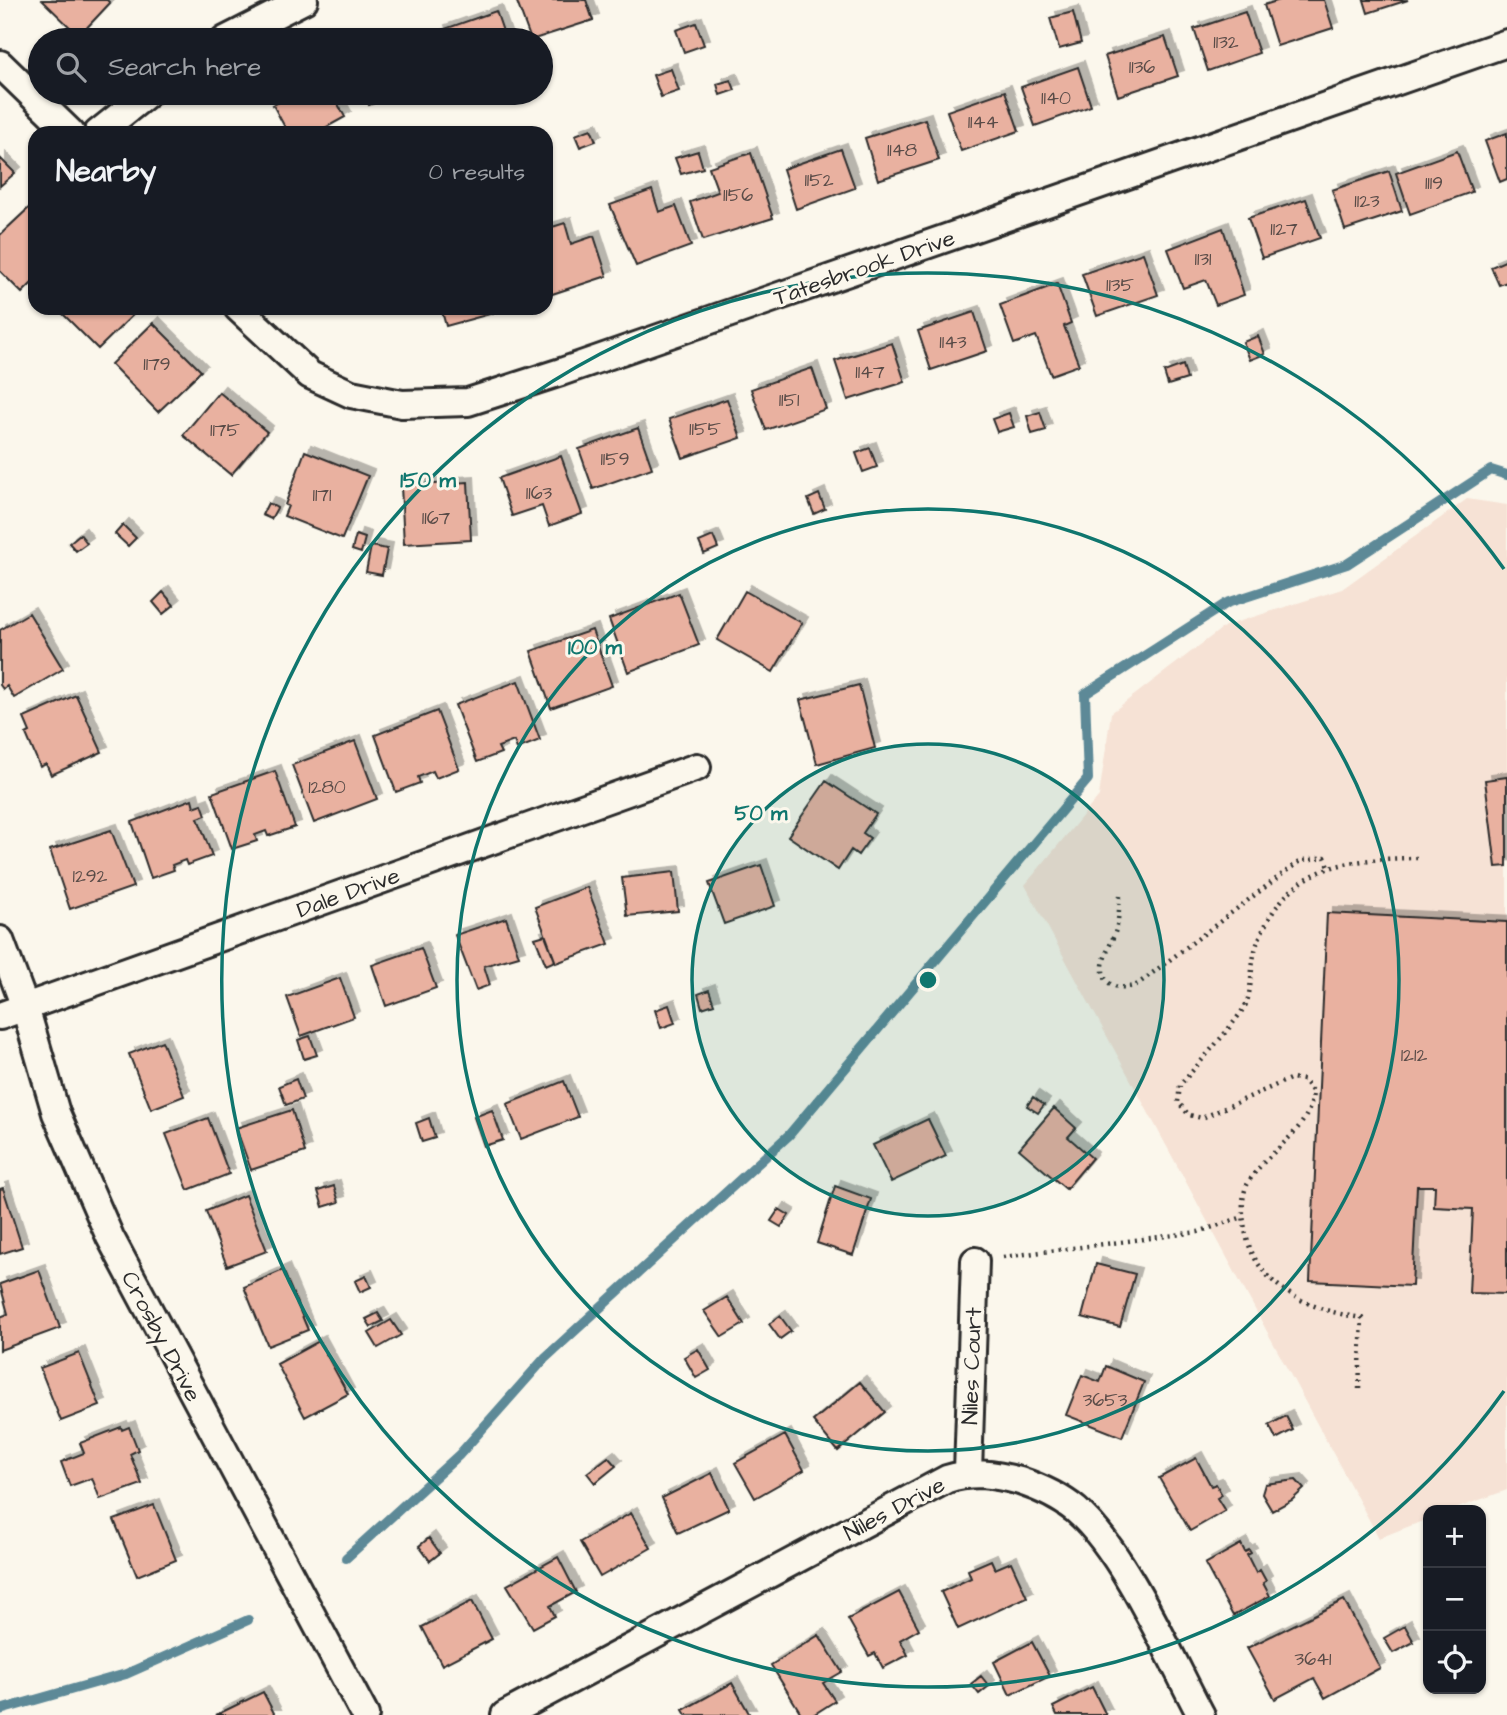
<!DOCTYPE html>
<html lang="en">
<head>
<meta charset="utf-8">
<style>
  :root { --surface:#171b24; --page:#242831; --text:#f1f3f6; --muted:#9ea1a6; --line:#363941 }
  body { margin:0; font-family:"Architects Daughter",sans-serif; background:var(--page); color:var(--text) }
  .controls { position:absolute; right:21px; bottom:21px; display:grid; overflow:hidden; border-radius:14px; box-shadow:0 2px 5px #0004 }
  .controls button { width:63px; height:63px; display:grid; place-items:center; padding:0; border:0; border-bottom:2px solid var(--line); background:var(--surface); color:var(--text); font:35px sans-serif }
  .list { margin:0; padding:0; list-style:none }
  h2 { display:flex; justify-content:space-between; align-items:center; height:91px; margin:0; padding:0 28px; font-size:30px }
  h2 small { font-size:23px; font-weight:400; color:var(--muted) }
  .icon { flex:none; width:38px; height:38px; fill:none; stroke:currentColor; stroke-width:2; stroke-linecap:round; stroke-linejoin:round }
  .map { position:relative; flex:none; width:1507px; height:1715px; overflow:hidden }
  .search { position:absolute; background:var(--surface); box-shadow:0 2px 5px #0004; left:28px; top:28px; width:525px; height:77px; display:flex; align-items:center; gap:18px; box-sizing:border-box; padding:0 24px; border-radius:38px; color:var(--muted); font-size:26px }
  .panel { position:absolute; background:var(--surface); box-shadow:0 2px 5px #0004; left:28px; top:126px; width:525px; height:189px; border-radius:21px }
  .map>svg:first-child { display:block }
  .built { fill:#f6e2d5 }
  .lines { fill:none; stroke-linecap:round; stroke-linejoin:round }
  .stream { stroke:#5d8997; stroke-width:10 }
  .building { fill:#e9b1a0; stroke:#2b2b2b; stroke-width:2; filter:url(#shadow) }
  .minor-casing { stroke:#2b2b2b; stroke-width:32 }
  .path { stroke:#2b2b2b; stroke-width:4.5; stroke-dasharray:2 5; stroke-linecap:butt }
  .minor { stroke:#fbf7ec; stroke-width:26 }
  .ring { fill:none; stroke:#0f766e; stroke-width:3.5 }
  .labels { text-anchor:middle; stroke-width:6; stroke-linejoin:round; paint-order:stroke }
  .number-label { font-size:19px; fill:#5a4c48 }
  .street-label { font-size:23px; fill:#2b2b2b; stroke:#fbf7ec }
  .centre { fill:#0f766e; stroke:#fbf7ec; stroke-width:3.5 }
  .ring-label { font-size:21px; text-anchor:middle; font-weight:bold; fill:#0f766e; stroke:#fbf7ec; stroke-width:6; stroke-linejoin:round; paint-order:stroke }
</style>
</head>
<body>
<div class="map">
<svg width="1507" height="1715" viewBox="0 0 1507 1715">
  <defs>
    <filter id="shadow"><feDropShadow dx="6" dy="-6" stdDeviation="0" flood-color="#0004"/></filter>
  </defs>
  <rect width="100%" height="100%" fill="#fbf7ec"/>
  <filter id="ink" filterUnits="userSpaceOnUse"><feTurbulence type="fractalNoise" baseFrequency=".0143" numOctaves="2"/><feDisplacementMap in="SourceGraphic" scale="14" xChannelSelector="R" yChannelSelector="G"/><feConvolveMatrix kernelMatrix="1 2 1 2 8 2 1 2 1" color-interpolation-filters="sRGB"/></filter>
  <g filter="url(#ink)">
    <path class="built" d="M1467,499L1507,505V1490L1452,1510H1428V1519L1379,1538L1025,885L1099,796L1111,713L1225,626L1342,589Z"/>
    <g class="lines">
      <path class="stream" d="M346,1558L459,1455L545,1358L789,1135L1088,779L1085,694L1227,603L1347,564L1491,470L1507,475
        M0,1710L126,1674L248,1620"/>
    </g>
    <path class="building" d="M42,0H107L110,3L79,36Z
      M522,0H586L593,20L531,40L517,2Z
      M1280,0H1324L1333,28L1277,46L1264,5Z
      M1364,0H1408L1368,13Z
      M496,11L506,40H442L439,31Z
      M1073,12L1081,43L1059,49L1050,18Z
      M1245,12L1259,53L1208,71L1194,29Z
      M696,23L704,45L684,52L676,30Z
      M1165,37L1178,76L1118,96L1105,56Z
      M1078,67L1091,106L1035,126L1021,87Z
      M671,69L679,91L661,97L653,75Z
      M731,80L735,90L720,95L717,84Z
      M1005,91L1019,131L961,151L947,111Z
      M296,93H332L345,117L316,133H288L273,105Z
      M364,93H401L369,105Z
      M925,119L939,160L878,180L865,138Z
      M591,129L596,141L580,147L575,135Z
      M1507,133V179L1500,182L1485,141Z
      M841,149L855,188L796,209L783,169Z
      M698,151L703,168L681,174L675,158Z
      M1457,151L1472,192L1410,214L1396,173Z
      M751,153L773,218L703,240L690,202L718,192L709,167Z
      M0,158L15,173L0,186Z
      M1389,171L1402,211L1345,230L1332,190Z
      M652,190L659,212L676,206L691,246L636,266L610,205Z
      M1306,199L1320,238L1262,258L1248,218Z
      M31,206L35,210V280L22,293L0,271V235Z
      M565,223L571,244L594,236L607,276L546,296V229Z
      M1223,228L1244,295L1216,305L1206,280L1183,288L1168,249Z
      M1143,253L1158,295L1097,316L1082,274Z
      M1507,260V282L1499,285L1491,267Z
      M1057,284L1071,323L1064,326L1079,365L1051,375L1036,336L1014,344L1000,305Z
      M57,308H138L139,309L98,349Z
      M441,308H508V309L446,326Z
      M974,312L987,351L931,370L918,331Z
      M153,323L201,371L158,412L111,364Z
      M1258,336L1265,354L1250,360L1243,342Z
      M892,343L905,382L848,400L835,361Z
      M1183,365L1187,379L1168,385L1164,372Z
      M812,368L826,409L766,430L751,389Z
      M219,392L267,432L231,475L183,435Z
      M727,399L741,438L683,458L669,419Z
      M1040,412L1046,430L1032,434L1027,416Z
      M1009,413L1014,427L997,432L992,419Z
      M638,428L652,468L593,489L579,449Z
      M870,448L877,467L863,472L856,453Z
      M305,451L368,476L342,539L284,516L288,506L285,505Z
      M561,456L582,514L549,526L542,506L512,516L499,478Z
      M468,482L471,540L404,544L401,486Z
      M819,494L825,509L814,514L808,499Z
      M268,503L277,508L271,519L262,515Z
      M123,525L136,538L128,546L115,534Z
      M80,534L87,543L76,551L69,543Z
      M356,535L365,538L361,553L352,550Z
      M713,536L718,548L704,554L699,542Z
      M371,546L387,549L382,575L366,572Z
      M745,591L802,623L773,672L717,640Z
      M163,592L174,605L163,614L153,602Z
      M679,593L699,645L628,672L609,619Z
      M29,613L63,669L14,698L7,686L3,689L0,685V630Z
      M592,630L612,686L551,708L531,651Z
      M518,681L540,740L517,749L514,741L498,747L501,753L477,762L455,705Z
      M859,685L875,748L817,764L800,700Z
      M76,695L102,752L51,775L46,764L40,767L26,734L30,732L24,718Z
      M437,711L459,769L436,778L433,771L418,777L420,783L396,792L375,735Z
      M355,741L377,799L314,823L292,765Z
      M275,771L295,827L268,836L266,831L255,835L257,841L232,849L212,793Z
      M1507,777V866L1496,867L1485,780Z
      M826,781L876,814L863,833L870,838L858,855L851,850L838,870L788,836Z
      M192,799L194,807L202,804L206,815L198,818L212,856L187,865L185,860L172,865L174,870L151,878L132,822Z
      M111,830L133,887L70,909L50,850Z
      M761,865L775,906L724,924L709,883Z
      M674,872L678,911L627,916L622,878Z
      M587,887L609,944L556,963L535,907Z
      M1327,913L1507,922V1294L1469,1293L1473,1209L1434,1207L1435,1186H1417L1412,1286L1310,1281Z
      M506,918L519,956L484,966L490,985L476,990L455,935Z
      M545,935L555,961L546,965L535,938Z
      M421,948L436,988L386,1006L372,965Z
      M340,978L354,1017L301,1036L287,997Z
      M709,990L714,1004L702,1008L698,994Z
      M669,1005L675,1023L661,1028L655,1010Z
      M310,1036L317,1055L304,1059L298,1040Z
      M162,1041L184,1096L151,1109L129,1054Z
      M296,1079L303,1099L286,1105L279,1086Z
      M564,1081L578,1117L521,1139L507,1104Z
      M1033,1097L1044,1105L1038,1113L1027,1106Z
      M1054,1108L1076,1128L1068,1137L1092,1158L1066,1189L1019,1149Z
      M292,1110L305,1152L251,1170L236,1128Z
      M492,1110L503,1140L484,1146L474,1117Z
      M208,1118L229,1174L188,1190L166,1134Z
      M429,1118L435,1138L422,1142L416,1123Z
      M928,1119L946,1156L891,1182L873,1145Z
      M334,1186L339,1202L323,1207L318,1191Z
      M835,1186L871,1199L853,1255L817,1243Z
      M3,1188L22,1247L0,1254V1189Z
      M245,1195L267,1251L227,1266L206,1211Z
      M779,1209L789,1215L781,1227L771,1221Z
      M1096,1264L1135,1274L1120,1327L1082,1317Z
      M39,1270L60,1328L0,1350V1317L8,1314L0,1284Z
      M283,1270L308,1330L268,1346L244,1287Z
      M366,1276L371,1287L360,1292L355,1281Z
      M727,1297L744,1324L722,1337L704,1311Z
      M378,1313L383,1321L371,1327L366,1319Z
      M780,1316L791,1331L780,1339L769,1324Z
      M391,1320L401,1335L378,1348L369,1333Z
      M319,1341L348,1394L305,1417L277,1364Z
      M698,1349L710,1370L696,1378L684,1357Z
      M79,1353L100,1406L61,1421L40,1368Z
      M1106,1366L1144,1382L1122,1437L1066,1415L1082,1375L1100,1382Z
      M860,1382L885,1412L838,1451L813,1421Z
      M1286,1416L1293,1430L1276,1439L1269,1425Z
      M121,1427L122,1430L129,1427L138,1450L130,1454L142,1484L100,1499L92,1478L70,1486L61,1462L84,1453L80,1443Z
      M785,1435L804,1470L755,1498L735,1463Z
      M608,1457L616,1466L595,1483L587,1473Z
      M1196,1458L1211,1486L1216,1484L1222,1495L1217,1498L1225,1511L1190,1531L1159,1478Z
      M712,1473L729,1509L678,1533L662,1498Z
      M1296,1480L1304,1489L1292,1500L1272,1511L1262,1494L1265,1484Z
      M154,1505L176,1560L137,1576L114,1520Z
      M631,1513L651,1548L600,1577L580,1542Z
      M429,1538L440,1553L430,1561L419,1546Z
      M1241,1544L1245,1552L1249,1550L1251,1553L1247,1555L1256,1573L1260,1570L1266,1581L1263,1583L1270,1596L1233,1616L1205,1564Z
      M558,1557L576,1592L550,1606L555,1616L533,1628L507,1585Z
      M991,1560L995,1569L1011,1562L1027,1597L958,1629L941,1592L971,1578L968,1570Z
      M899,1592L919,1629L900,1640L908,1655L883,1668L875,1653L869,1656L848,1619Z
      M1344,1600L1380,1668L1325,1698L1314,1678L1275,1699L1247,1648Z
      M472,1601L492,1639L442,1665L422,1627Z
      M1405,1626L1414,1642L1393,1653L1384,1638Z
      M819,1635L842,1672L823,1683L835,1701L813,1715H802L771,1665Z
      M1032,1642L1050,1676L1010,1695L994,1662Z
      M981,1676L989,1686L979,1694L971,1684Z
      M732,1683L750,1715H686L683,1710Z
      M1092,1687L1106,1715H1057L1053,1707Z
      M263,1692L275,1715H216Z"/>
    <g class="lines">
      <defs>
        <path id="minor" d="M225,40L304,0
          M0,64L71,133
          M98,133L148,93
          M238,308L310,375L351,394L402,404L468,402L561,372L1507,43
          M0,940L25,1007L56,1113L110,1237L365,1715
          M0,1016L697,767
          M968,1472L975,1261
          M505,1715L947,1479C972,1471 994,1474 1020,1481C1041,1488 1059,1496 1076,1510C1124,1551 1170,1657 1201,1715"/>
      </defs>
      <use href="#minor" class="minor-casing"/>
      <path class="path" d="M1120,896C1119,907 1119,919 1116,929C1113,941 1104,954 1103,966C1101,988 1124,991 1138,984L1289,869L1303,860L1325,857L1329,866
        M1003,1257L1198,1232L1243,1217
        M1359,1389L1362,1318C1308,1310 1250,1285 1244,1222C1242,1212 1242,1195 1247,1185C1265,1150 1310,1134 1313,1092L1303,1080L1292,1078L1202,1118L1189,1115L1178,1102L1180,1085C1193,1070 1242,1016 1247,1002C1253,982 1250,959 1259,939C1290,864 1345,859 1417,858"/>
      <use href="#minor" class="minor"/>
    </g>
  </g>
  <circle cx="928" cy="980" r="236" fill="#0f766e" fill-opacity=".12"/>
  <g class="ring">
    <circle cx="928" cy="980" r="236"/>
    <circle cx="928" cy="980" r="471"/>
    <path d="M1504 1391A707 707 0 1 1 1504 569"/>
  </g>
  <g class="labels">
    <g class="number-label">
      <text x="1226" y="48">1132</text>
      <text x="1142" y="73">1136</text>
      <text x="1056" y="104">1140</text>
      <text x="983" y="128">1144</text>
      <text x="902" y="156">1148</text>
      <text x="819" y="186">1152</text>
      <text x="1434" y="189">1119</text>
      <text x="738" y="201">1156</text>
      <text x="1367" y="207">1123</text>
      <text x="1284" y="235">1127</text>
      <text x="1203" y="265">1131</text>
      <text x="1120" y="291">1135</text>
      <text x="953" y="348">1143</text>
      <text x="157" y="370">1179</text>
      <text x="870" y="378">1147</text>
      <text x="789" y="406">1151</text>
      <text x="705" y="435">1155</text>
      <text x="225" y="436">1175</text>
      <text x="615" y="465">1159</text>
      <text x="539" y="499">1163</text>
      <text x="322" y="501">1171</text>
      <text x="436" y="524">1167</text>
      <text x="327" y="793">1280</text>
      <text x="90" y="882">1292</text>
      <text x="1414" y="1061">1212</text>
      <text x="1105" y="1406">3653</text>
      <text x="1313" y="1665">3641</text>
    </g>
    <g class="street-label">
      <text transform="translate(864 267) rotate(-19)" y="8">Tatesbrook Drive</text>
      <text transform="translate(348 892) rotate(-20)" y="8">Dale Drive</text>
      <text transform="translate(162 1336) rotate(62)" y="8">Crosby Drive</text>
      <text transform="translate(971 1366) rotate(-88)" y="8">Niles Court</text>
      <text transform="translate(894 1508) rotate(-28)" y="8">Niles Drive</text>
    </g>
  </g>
  <circle cx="928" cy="980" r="10" class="centre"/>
  <g class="ring-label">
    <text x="428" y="487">150 m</text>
    <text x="595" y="654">100 m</text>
    <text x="761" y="820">50 m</text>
  </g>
</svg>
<div class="controls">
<button>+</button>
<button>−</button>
<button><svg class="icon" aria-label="locate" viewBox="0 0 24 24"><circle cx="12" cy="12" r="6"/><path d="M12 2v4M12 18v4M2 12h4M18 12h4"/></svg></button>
</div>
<div class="search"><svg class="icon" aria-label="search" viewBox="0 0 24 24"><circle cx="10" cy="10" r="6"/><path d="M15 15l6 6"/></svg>Search here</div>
<section class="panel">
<h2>Nearby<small>0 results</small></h2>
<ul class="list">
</ul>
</section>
</div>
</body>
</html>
